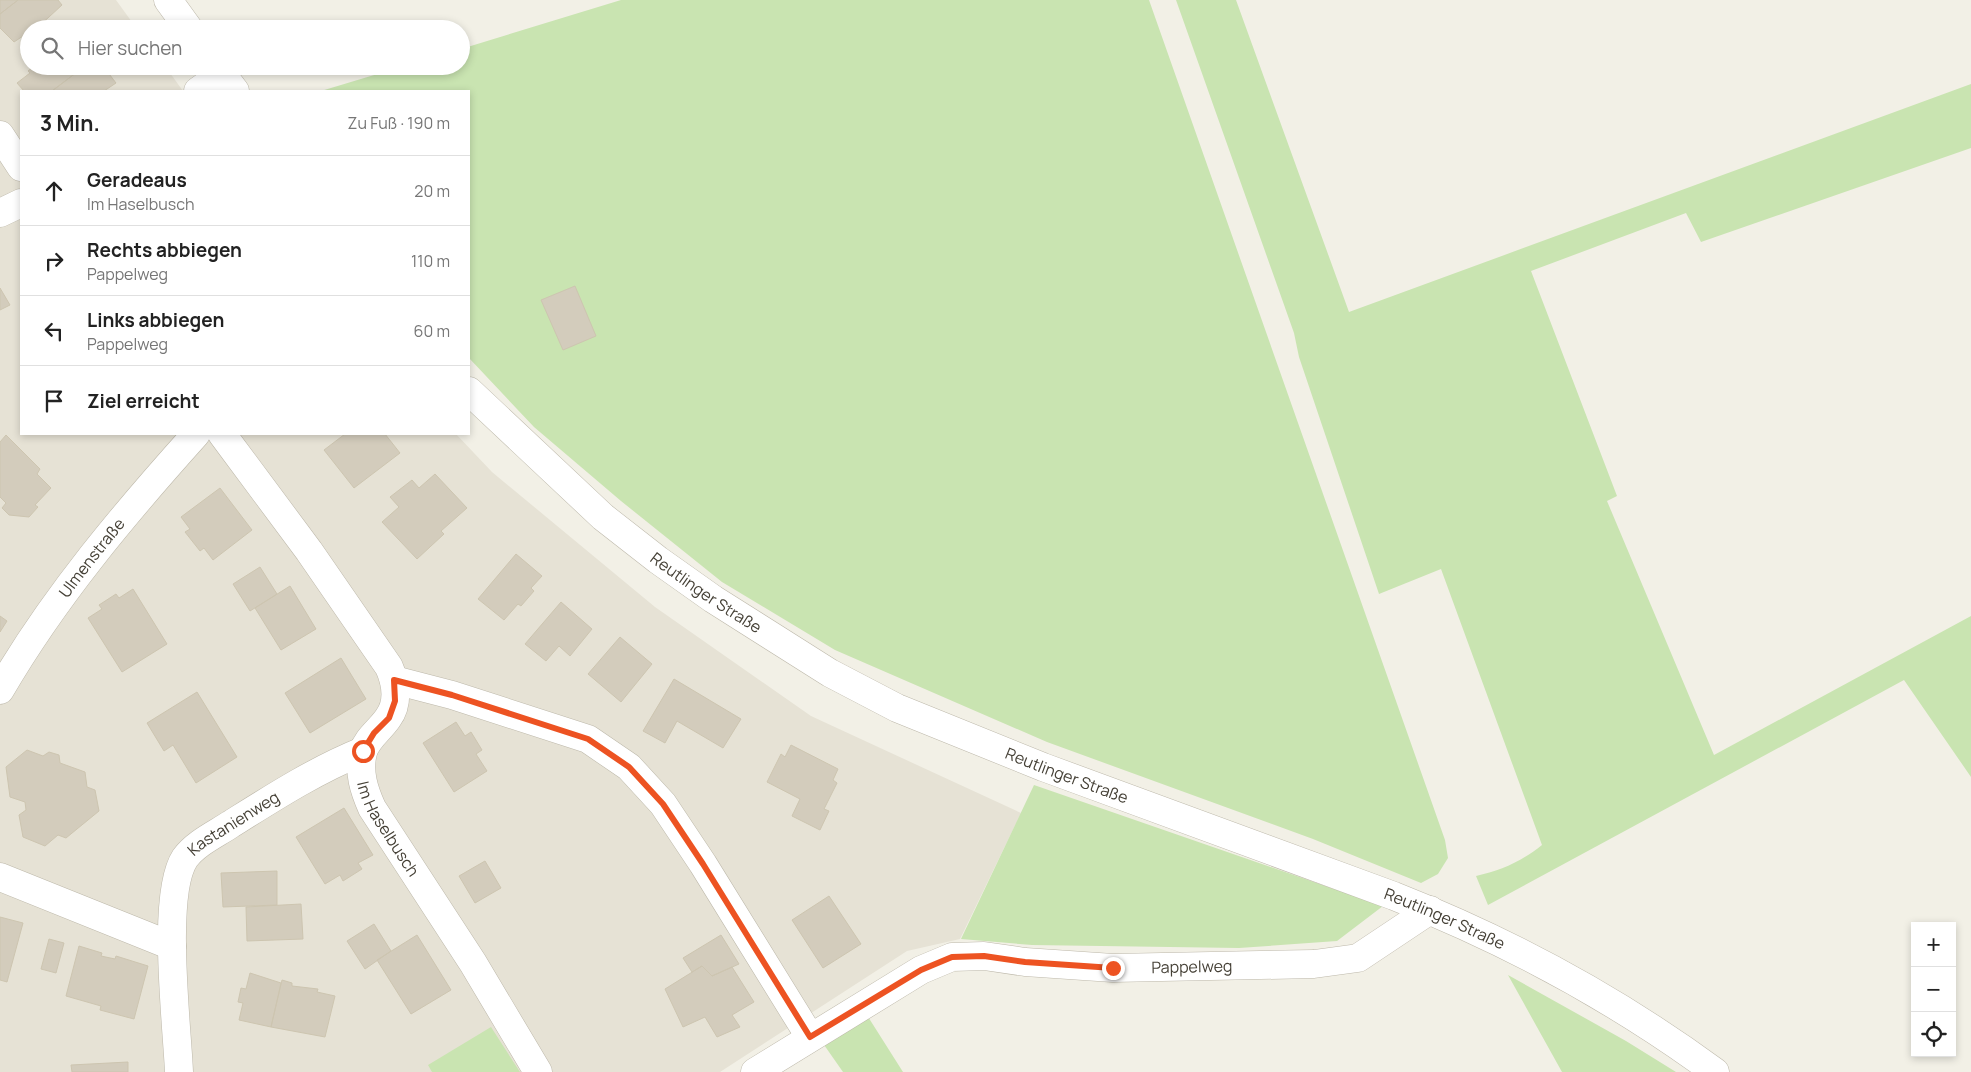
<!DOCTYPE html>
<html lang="de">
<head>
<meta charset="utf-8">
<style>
  :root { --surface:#fff; --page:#f6f6f6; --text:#222; --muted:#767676; --line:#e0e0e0 }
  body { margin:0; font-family:Manrope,sans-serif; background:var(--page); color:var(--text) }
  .controls { position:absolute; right:15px; bottom:15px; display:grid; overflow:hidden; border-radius:0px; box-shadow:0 2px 8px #0003 }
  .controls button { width:45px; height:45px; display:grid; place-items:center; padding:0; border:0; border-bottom:1px solid var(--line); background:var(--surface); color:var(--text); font:25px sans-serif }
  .stop { position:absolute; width:15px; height:15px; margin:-11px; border:4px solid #ed5322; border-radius:50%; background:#fff }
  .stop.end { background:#ed5322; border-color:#fff; box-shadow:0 1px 5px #0008 }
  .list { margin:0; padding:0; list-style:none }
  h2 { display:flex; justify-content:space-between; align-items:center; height:65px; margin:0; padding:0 20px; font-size:21px }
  h2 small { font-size:16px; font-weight:400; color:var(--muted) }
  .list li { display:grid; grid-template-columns:32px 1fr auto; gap:15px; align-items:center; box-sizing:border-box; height:70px; padding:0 20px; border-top:1px solid var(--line) }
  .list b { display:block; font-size:19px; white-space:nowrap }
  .list p { margin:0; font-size:16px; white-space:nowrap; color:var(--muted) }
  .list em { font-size:16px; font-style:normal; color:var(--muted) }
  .icon { flex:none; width:28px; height:28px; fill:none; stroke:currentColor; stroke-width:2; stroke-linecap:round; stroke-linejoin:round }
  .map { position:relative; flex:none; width:1971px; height:1072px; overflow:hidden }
  .search { position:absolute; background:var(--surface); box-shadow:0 2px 8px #0003; left:20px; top:20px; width:450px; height:55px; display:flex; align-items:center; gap:12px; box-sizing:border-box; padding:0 18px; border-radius:28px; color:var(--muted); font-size:19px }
  .panel { position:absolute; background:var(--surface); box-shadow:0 2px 8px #0003; left:20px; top:90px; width:450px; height:345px; border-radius:0px }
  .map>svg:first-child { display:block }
  .residential { fill:#e6e2d5 }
  .green { fill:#c9e4b1 }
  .building { fill:#d3ccbc; stroke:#cdc5b0 }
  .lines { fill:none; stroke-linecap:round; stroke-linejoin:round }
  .minor-casing { stroke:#bdb8aa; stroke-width:29 }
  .tertiary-casing { stroke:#bdb8aa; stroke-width:29 }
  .minor { stroke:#fff; stroke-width:28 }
  .tertiary { stroke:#fff; stroke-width:28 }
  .route { stroke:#ed5322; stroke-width:6 }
  .labels { text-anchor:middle; stroke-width:5; stroke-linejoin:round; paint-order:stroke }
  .street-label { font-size:16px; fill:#454036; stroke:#fff }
</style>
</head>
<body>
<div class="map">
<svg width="1971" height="1072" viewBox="0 0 1971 1072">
  <rect width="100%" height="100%" fill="#f2f0e6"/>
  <path class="residential" d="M0,0H116L137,29H29V66H165L183,91H21V434H456L492,472L655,607L811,716L1021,813L960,939L907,951L720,1072H0Z"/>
  <path class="green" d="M621,0H1149L1445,840L1448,858L1438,874L1421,883L1313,839L1047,742L835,650L722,582L621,501L534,427L469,358V91H321L404,66H461V49Z
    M1176,0H1236L1349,312L1971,84V148L1701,242L1686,213L1531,271L1617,496L1607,501L1714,755L1971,616V777L1904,680L1488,905L1476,876C1501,871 1522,861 1542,845L1441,569L1379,594L1299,357L1294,333Z
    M1034,785L1383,906L1337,941L1239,948L1032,945L961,939Z
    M1508,975L1626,1041L1676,1072H1562Z
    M865,1012L903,1072H843L822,1042Z
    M491,1027L520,1072H432L428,1065Z"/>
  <path class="building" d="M0,0H18L0,14Z
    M18,0H58L62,5L36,29H29V32L14,42L0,28V14Z
    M34,66H85L52,91H24L17,83L30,73L28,71Z
    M85,66H103L116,83L104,91H52Z
    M575,286L596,336L563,350L541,300Z
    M0,288L10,305L0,310Z
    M345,434H385L400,453L354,488L324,450Z
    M6,435L40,469L37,474L51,488L35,505L38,507L29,517L9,515L2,508L6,503L0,497V442Z
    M435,474L467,508L441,531L444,534L417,559L382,522L399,507L390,497L412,480L419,488Z
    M220,488L252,530L213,560L204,548L200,551L185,532L190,529L181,517Z
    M516,554L542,576L531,588L534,591L521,606L518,604L504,620L478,599Z
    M260,567L277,594L250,611L233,584Z
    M290,586L316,629L281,650L255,608Z
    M133,589L167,644L122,672L88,618L102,609L99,605L116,594L119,598Z
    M561,602L592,629L570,656L559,646L546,661L525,644Z
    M0,616L7,621L0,632Z
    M620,637L652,664L621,702L588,674Z
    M341,658L366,699L310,733L285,693Z
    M674,679L741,719L723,748L677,721L665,743L643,731Z
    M197,692L237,757L196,783L173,745L164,751L147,723Z
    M456,722L465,736L471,732L482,750L476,754L487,771L454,792L423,743Z
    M791,745L838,769L833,780L837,783L824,809L829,811L820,830L792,816L800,799L767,782L781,754L785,757Z
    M27,750L43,756L49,752L59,755L60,763L85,772L87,787L95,790L99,811L66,838L58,835L45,846L23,837L19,815L26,810L25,802L10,797L6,767Z
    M344,808L373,855L358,863L362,869L343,881L340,875L325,884L296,837Z
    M485,861L501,888L475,903L459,876Z
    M277,871V905L223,907L221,873Z
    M829,896L861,944L823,968L792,920Z
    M301,904L303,939L247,941L246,907Z
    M0,917L23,923L7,982L0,980Z
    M374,924L391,951L365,969L347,941Z
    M417,935L451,990L411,1014L377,960Z
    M721,935L739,964L712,976L702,966L692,972L683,958Z
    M49,939L64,943L56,973L41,969Z
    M79,946L102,953L101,956L115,959L116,956L148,966L134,1019L100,1010L101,1006L66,996Z
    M702,966L712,976L732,967L754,1002L732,1015L740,1027L717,1037L705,1017L683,1027L665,989Z
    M250,973L281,983L271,1027L239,1020L243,1003L238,1002L241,988L246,989Z
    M282,980L292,983V986L318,989L317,992L335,996L325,1037L271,1027Z
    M128,1062V1072H72L71,1065Z"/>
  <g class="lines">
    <defs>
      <g id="minor">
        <path d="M198,91L222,74"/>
        <path d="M0,135L21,167"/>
        <path d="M0,213L21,203"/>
        <path id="s1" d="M222,434L309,551L389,667C396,683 399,703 388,718C380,730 367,738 363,752C358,772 364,790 372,808L473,963L538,1072"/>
        <path d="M394,680L452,695L588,739L629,767L663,804L703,864L810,1037"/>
        <path id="s2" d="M0,690C54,597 125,513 196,434"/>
        <path d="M0,877L172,946"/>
        <path id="s3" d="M179,1072C177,1025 161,894 185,858C196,843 216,834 231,824C274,797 316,770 363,751"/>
        <path id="s4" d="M755,1072L921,970L952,957L984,956L1025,962L1113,968L1314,964L1358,958L1430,910"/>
      </g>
      <g id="tertiary">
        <path d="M168,0L189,29"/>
        <path d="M216,66L235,91"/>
        <path id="s5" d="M469,391L603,517L658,560L713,599L830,673L897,708L1043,767L1394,896C1508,941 1617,1000 1715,1072"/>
      </g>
    </defs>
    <use href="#minor" class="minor-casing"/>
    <use href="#tertiary" class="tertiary-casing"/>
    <use href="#minor" class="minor"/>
    <use href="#tertiary" class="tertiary"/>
  </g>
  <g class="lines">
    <path class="route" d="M363,751L374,733L389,718L395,701L394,680L452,695L588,739L629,767L663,804L703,864L810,1037L921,970L952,957L984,956L1025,962L1113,968"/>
  </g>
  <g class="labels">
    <g class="street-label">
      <text dy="6" stroke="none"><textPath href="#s2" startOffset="161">Ulmenstraße</textPath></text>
      <text dy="6" stroke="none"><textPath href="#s5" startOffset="312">Reutlinger Straße</textPath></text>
      <text dy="6" stroke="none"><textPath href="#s5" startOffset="718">Reutlinger Straße</textPath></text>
      <text dy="6" stroke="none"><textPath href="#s3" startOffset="276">Kastanienweg</textPath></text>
      <text dy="6" stroke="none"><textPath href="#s1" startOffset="466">Im Haselbusch</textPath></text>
      <text dy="6" stroke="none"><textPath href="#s5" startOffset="1122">Reutlinger Straße</textPath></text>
      <text dy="6" stroke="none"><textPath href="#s4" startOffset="469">Pappelweg</textPath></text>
    </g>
  </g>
</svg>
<div class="controls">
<button>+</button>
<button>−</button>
<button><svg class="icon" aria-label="locate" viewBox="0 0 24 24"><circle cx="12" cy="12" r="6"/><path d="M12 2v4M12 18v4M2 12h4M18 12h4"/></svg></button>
</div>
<div class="stop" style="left:363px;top:751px"></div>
<div class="stop end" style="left:1113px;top:968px"></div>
<div class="search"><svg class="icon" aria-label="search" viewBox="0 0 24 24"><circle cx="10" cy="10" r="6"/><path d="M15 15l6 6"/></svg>Hier suchen</div>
<section class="panel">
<h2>3 Min.<small>Zu Fuß · 190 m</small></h2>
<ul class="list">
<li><svg class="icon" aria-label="ahead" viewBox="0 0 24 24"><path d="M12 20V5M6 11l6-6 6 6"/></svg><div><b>Geradeaus</b><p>Im Haselbusch</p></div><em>20 m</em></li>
<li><svg class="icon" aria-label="right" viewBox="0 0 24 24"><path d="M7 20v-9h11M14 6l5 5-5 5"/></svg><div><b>Rechts abbiegen</b><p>Pappelweg</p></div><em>110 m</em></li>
<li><svg class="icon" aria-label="left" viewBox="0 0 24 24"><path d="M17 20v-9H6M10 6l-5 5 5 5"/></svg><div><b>Links abbiegen</b><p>Pappelweg</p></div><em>60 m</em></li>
<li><svg class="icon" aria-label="arrive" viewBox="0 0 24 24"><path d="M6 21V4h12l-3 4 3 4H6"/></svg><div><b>Ziel erreicht</b></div></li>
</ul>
</section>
</div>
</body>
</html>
